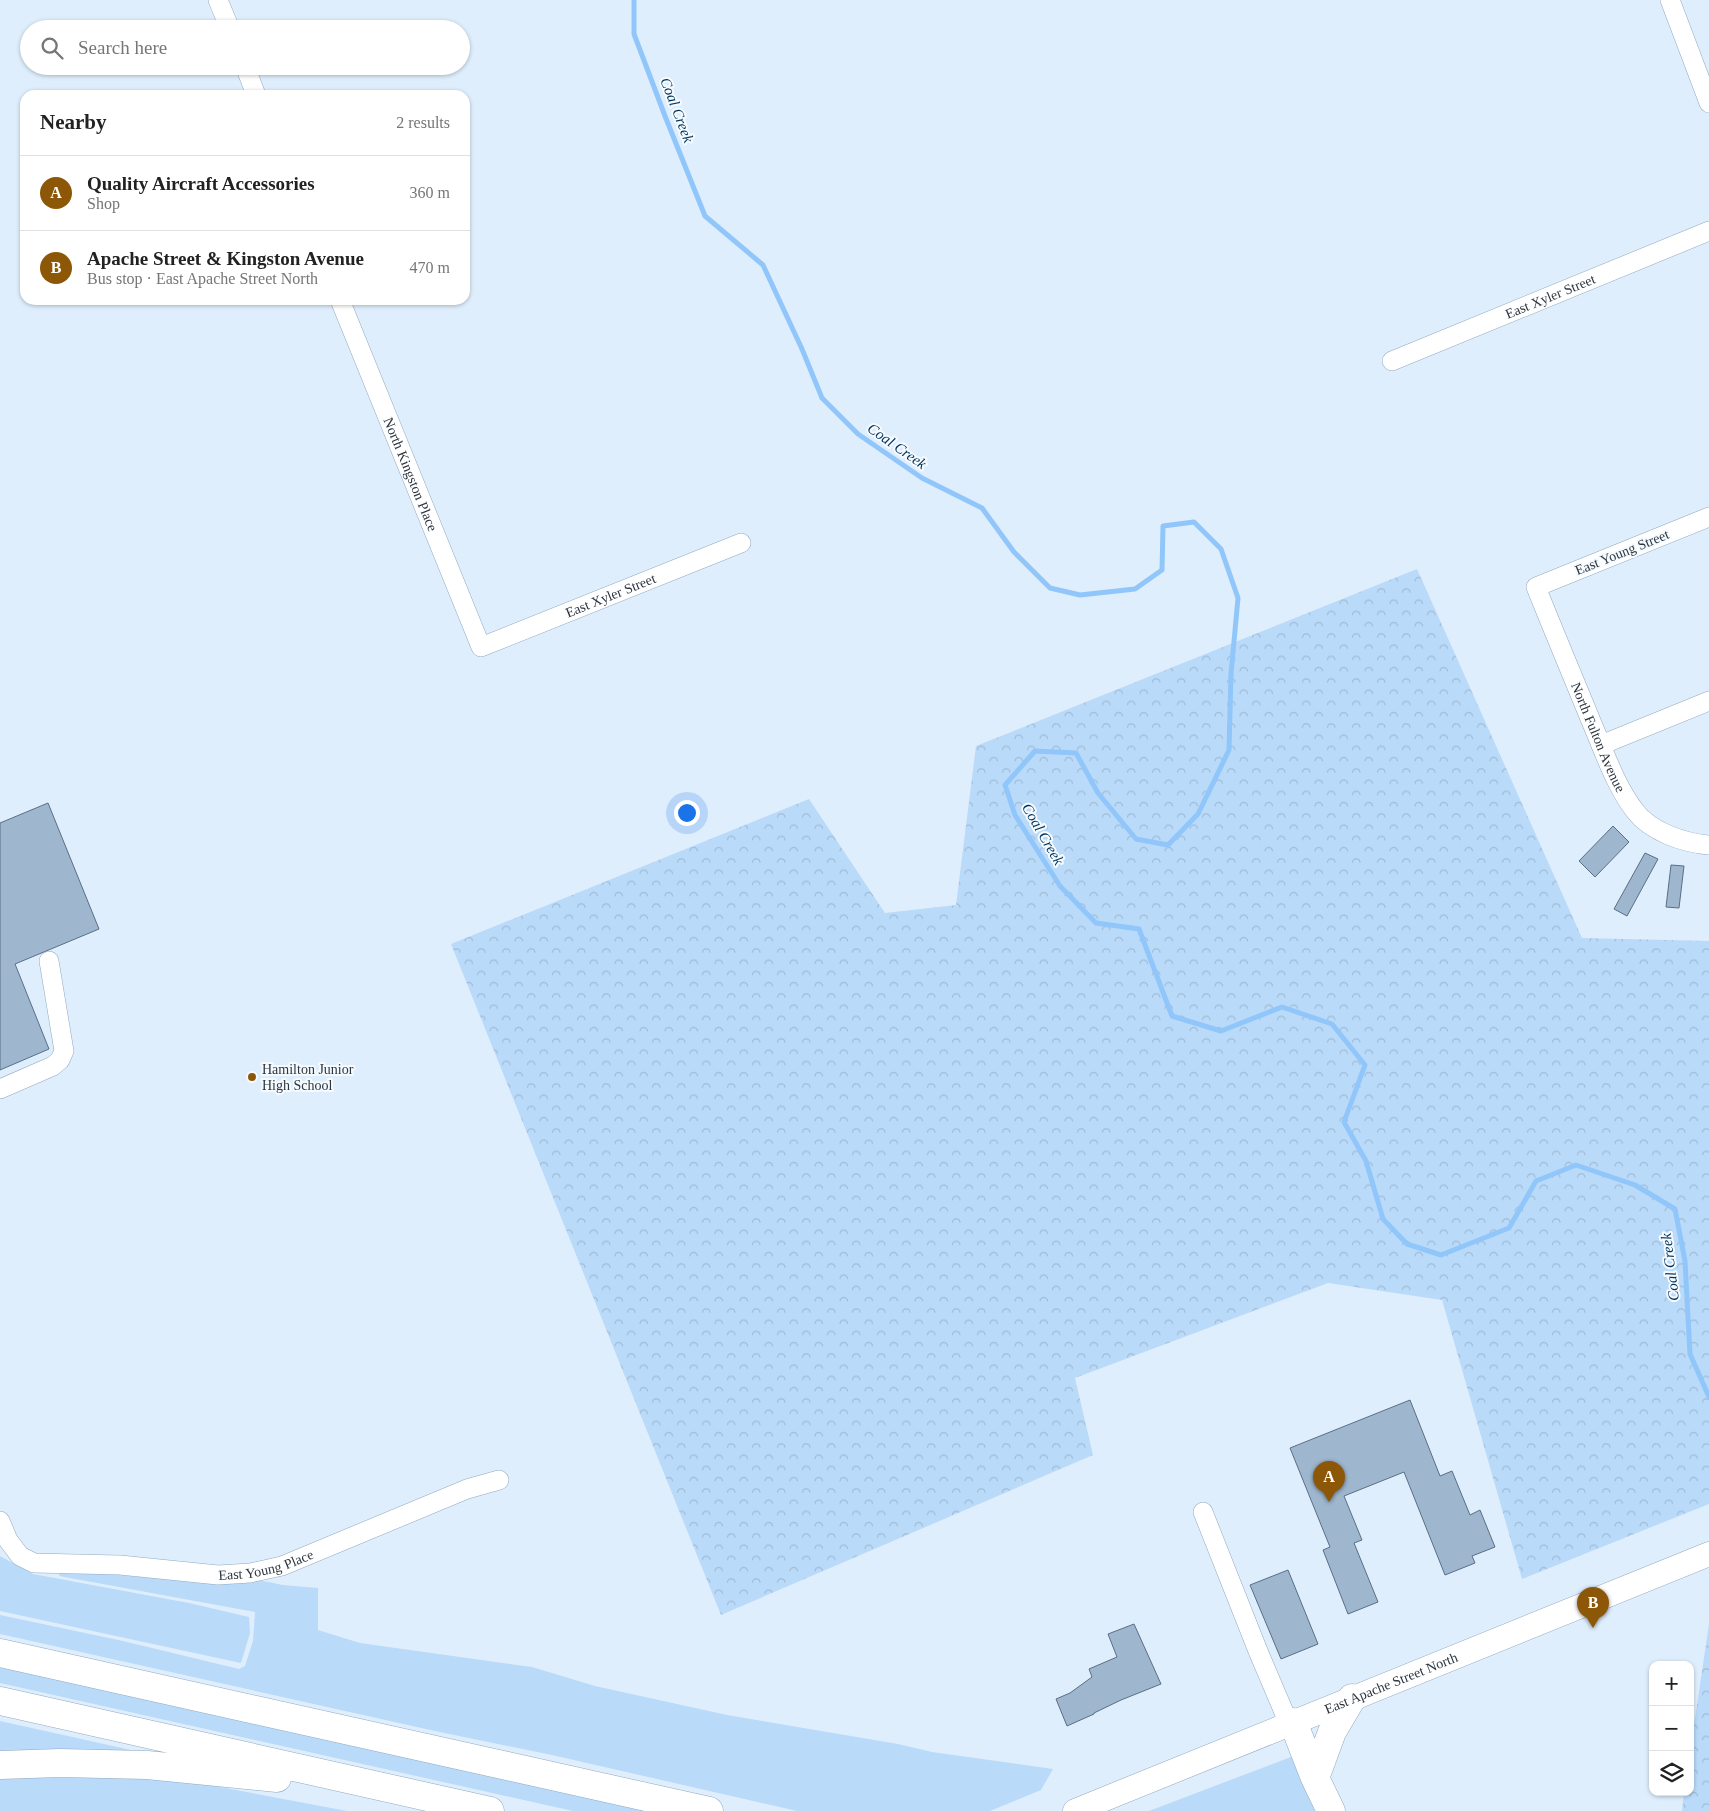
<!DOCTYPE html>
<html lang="en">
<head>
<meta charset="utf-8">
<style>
  :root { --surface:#fff; --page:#f6f6f6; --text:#222; --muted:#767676; --line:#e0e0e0; --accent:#8d5708 }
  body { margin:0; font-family:Georgia,serif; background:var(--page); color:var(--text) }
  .controls { position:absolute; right:15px; bottom:15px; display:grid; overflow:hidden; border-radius:10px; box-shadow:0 1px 4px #0004 }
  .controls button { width:45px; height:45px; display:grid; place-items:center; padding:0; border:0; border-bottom:1px solid var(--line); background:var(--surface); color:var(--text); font:25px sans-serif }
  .you { position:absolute; left:686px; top:812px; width:18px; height:18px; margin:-12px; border:4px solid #fff; border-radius:50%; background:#1a73e8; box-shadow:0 0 0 8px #1a73e833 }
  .badge { display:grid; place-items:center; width:32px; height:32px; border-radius:50%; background:var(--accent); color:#fff; font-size:16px; font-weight:700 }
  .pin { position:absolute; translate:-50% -41px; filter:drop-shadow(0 1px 2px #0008) }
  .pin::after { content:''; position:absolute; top:26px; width:18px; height:15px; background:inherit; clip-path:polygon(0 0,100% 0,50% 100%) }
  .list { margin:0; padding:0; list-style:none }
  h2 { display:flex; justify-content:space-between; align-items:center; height:65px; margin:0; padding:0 20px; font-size:21px }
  h2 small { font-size:16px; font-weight:400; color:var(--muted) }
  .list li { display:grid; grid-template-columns:32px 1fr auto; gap:15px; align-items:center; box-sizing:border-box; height:75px; padding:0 20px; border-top:1px solid var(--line) }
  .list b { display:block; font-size:19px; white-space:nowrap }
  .list p { margin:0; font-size:16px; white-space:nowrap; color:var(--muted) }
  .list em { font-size:16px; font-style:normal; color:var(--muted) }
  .icon { flex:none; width:28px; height:28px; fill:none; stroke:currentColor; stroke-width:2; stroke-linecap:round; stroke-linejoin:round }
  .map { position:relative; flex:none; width:1709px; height:1811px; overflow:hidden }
  .search { position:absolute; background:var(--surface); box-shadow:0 1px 4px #0004; left:20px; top:20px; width:450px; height:55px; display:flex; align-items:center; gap:12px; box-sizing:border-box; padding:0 18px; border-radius:28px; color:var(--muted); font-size:19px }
  .panel { position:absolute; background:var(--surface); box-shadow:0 1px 4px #0004; left:20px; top:90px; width:450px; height:215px; border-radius:15px }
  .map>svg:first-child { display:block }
  .green { fill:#badaf9 }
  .forest { fill:url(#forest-crowns) }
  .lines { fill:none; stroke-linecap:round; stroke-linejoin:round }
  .stream { stroke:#91c6fa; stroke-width:5 }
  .building { fill:#9eb6ce; stroke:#596f85 }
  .minor-casing { stroke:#92a9c1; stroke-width:20 }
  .major-casing { stroke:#92a9c1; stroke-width:25 }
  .highway-casing { stroke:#92a9c1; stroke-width:29 }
  .minor { stroke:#fff; stroke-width:19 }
  .major { stroke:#fff; stroke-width:24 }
  .highway { stroke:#fff; stroke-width:28 }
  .poi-dot { fill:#8d5708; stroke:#f5faff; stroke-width:2 }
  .labels { text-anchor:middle; stroke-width:4; stroke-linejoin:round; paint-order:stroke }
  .street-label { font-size:14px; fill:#2d3640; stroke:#f5faff }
  .poi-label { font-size:14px; fill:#2d3640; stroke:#f5faff; text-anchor:start }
  .water-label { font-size:15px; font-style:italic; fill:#00335b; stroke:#f5faff }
</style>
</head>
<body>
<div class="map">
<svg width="1709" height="1811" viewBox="0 0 1709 1811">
  <defs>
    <pattern id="forest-crowns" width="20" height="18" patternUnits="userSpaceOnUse" patternTransform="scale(1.25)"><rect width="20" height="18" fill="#badaf9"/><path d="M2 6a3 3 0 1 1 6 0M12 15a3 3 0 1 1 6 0" fill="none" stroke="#a0bcd6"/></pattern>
  </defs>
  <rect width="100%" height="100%" fill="#dfeefd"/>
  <path class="green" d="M0,1556L33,1574L189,1603L249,1617L250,1633L241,1663L0,1611Z
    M61,1570L188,1581L258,1580L283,1585L318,1588V1630L360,1643L532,1667L595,1686L727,1715L898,1744L932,1752L1053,1769L1041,1790L990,1811H797L552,1755L435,1731L0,1634V1615L123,1641L239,1669L245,1666L253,1641L255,1612L59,1576Z
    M0,1665L654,1811H573L0,1683Z
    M0,1721L149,1754L0,1758Z
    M1296,1755L1316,1811H1149Z
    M0,1776H162L347,1811H0Z"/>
  <path class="forest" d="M1417,569L1582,938L1709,941V1504L1522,1579L1442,1300L1328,1283L1075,1378L1093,1455L721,1615L451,944L809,799L885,913L956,905L976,746Z
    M1709,1624V1811H1682L1684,1792H1690V1752Z"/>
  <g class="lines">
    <path class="stream" d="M634,0V34L665,116L705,216L763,265L802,349L822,398L858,434L922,478L982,508L1014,552L1050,588L1080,595L1135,589L1162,570L1163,526L1194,522L1221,549L1238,598L1231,674L1229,750L1198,814L1168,845L1136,839L1098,793L1076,753L1035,751L1005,785L1015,815L1060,886L1096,923L1139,929L1172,1016L1221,1031L1282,1007L1332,1024L1365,1065L1344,1122L1366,1161L1383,1219L1407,1244L1441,1255L1509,1228L1536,1181L1576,1165L1635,1185L1675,1209L1685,1261L1690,1354L1709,1397"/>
  </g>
  <path class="building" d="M48,803L99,929L15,964L49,1049L0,1070V823Z
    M1613,826L1629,842L1595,877L1579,861Z
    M1645,853L1658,859L1627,916L1614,909Z
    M1671,865L1684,866L1679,908L1666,907Z
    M1410,1400L1440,1476L1452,1471L1470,1515L1480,1510L1495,1547L1472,1556L1475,1563L1445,1575L1404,1472L1344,1496L1362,1540L1354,1543L1378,1602L1348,1614L1323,1550L1330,1547L1290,1448Z
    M1288,1570L1318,1644L1281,1659L1250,1585Z
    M1134,1624L1161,1684L1121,1700L1094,1713V1714L1067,1726L1056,1699L1070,1693L1092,1677L1089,1669L1117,1657L1108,1634Z"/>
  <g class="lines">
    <defs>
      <g id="minor">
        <path d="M218,0L230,29"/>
        <path d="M1670,0L1709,103"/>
        <path d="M245,66L256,95"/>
        <path id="s1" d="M340,300L481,647L741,543"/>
        <path id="s2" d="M1392,361L1709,231"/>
        <path id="s3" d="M1709,517L1536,587C1554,632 1573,677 1591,721C1604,751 1615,785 1635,811C1651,832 1684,843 1709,845"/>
        <path d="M1601,745L1709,701"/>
        <path d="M0,1089L53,1066L60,1060L64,1051L49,961"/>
        <path d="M1203,1512L1258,1651L1289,1724"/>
        <path id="s4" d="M0,1521L8,1540L20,1556L34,1563L120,1565L218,1575L250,1573L282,1566L467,1489L499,1480"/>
      </g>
      <g id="major">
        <path id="s5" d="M1075,1811L1709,1554"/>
      </g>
      <path id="highway" d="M0,1653L709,1811
        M0,1701L490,1811
        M1293,1722L1315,1778L1331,1811
        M0,1765L60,1763L147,1765L277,1778
        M1315,1778L1332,1732L1352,1698"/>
    </defs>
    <use href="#minor" class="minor-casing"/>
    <use href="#major" class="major-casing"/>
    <use href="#highway" class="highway-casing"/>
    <use href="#minor" class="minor"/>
    <use href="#major" class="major"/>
    <use href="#highway" class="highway"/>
  </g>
  <circle class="poi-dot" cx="252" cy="1077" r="5"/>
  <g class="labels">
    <g class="street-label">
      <text dy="5" stroke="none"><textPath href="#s2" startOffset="171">East Xyler Street</textPath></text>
      <text dy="5" stroke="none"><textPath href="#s1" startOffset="188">North Kingston Place</textPath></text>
      <text transform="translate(1622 552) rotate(-22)" y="5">East Young Street</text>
      <text dy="5" stroke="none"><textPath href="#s1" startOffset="514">East Xyler Street</textPath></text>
      <text dy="5" stroke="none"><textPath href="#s3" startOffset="349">North Fulton Avenue</textPath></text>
      <text dy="5" stroke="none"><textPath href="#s4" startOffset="290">East Young Place</textPath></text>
      <text dy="5" stroke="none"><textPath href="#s5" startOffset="341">East Apache Street North</textPath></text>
    </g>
    <g class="poi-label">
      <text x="262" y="1074">Hamilton Junior<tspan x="262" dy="16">High School</tspan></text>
    </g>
    <g class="water-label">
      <text transform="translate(677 110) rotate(69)" y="5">Coal Creek</text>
      <text transform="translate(897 446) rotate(35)" y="5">Coal Creek</text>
      <text transform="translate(1043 834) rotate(60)" y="5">Coal Creek</text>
      <text transform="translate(1670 1267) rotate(-97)" y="5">Coal Creek</text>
    </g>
  </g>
</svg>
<div class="controls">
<button>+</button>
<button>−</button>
<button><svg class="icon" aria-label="layers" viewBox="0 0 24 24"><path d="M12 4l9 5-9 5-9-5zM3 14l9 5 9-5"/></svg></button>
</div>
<div class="you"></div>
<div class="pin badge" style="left:1329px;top:1502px">A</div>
<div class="pin badge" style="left:1593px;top:1628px">B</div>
<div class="search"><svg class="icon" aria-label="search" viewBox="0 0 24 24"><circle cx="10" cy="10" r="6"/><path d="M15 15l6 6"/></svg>Search here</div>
<section class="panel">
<h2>Nearby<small>2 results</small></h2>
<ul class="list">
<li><span class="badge">A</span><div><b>Quality Aircraft Accessories</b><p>Shop</p></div><em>360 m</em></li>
<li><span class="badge">B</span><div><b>Apache Street &amp; Kingston Avenue</b><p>Bus stop · East Apache Street North</p></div><em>470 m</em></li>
</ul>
</section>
</div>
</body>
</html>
